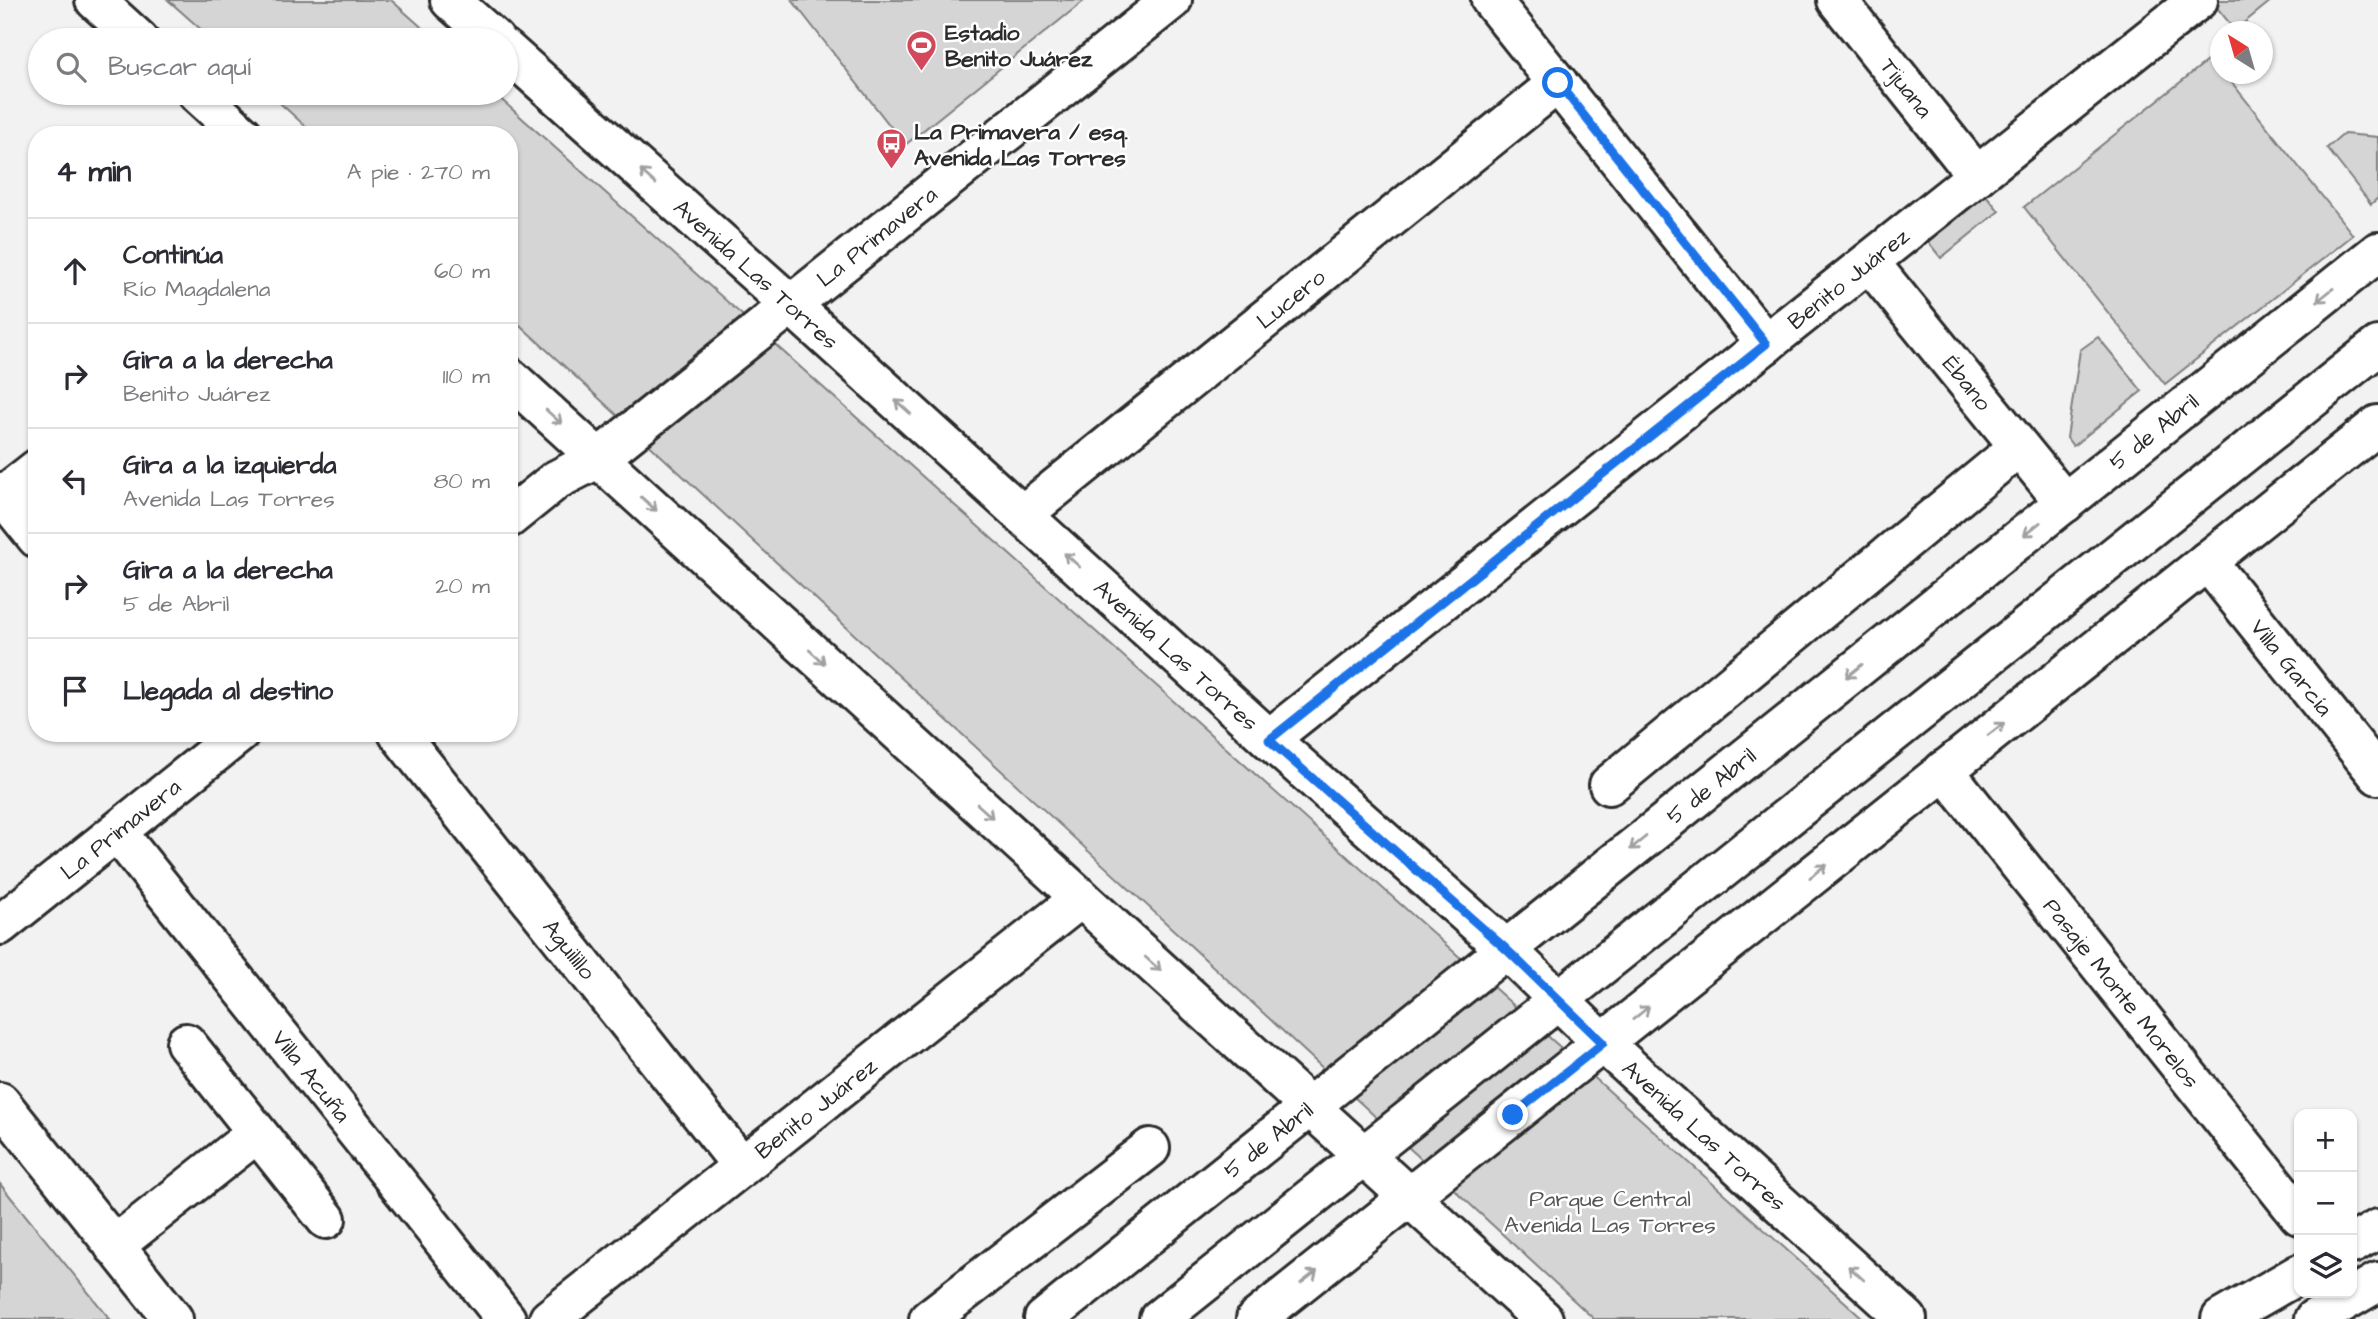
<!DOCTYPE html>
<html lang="es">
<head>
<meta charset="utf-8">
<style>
  :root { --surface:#fff; --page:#f2f2f3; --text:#2b2b33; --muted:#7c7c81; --line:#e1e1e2 }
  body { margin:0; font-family:"Architects Daughter",sans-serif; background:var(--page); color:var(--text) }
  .controls { position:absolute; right:21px; bottom:21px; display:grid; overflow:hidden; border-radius:14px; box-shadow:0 2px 5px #0004 }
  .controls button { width:63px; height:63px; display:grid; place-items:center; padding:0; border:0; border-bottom:2px solid var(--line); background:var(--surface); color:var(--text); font:35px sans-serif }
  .compass { position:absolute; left:2210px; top:21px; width:63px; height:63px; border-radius:50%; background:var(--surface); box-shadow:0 2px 5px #0004; rotate:323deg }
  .stop { position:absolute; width:21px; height:21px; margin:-16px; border:5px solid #1a73e8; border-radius:50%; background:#fff }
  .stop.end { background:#1a73e8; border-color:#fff; box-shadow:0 2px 7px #0008 }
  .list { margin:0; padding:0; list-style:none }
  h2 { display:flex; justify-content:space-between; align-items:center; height:91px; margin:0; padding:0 28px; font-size:30px }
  h2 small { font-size:23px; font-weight:400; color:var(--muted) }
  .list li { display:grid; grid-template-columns:46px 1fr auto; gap:21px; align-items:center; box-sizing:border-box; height:105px; padding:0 28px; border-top:2px solid var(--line) }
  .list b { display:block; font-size:26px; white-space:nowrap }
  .list p { margin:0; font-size:23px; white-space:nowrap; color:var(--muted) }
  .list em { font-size:23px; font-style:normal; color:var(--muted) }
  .icon { flex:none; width:38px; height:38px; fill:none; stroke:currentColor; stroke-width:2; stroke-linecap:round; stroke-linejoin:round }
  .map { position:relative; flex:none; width:2378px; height:1319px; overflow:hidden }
  .search { position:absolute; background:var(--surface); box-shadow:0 2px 5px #0004; left:28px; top:28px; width:490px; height:77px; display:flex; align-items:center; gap:18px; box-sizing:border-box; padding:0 24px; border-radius:38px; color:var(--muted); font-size:26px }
  .panel { position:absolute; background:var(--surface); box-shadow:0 2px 5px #0004; left:28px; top:126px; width:490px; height:616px; border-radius:28px }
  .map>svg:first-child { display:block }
  .green { fill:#d5d5d5; stroke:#808080; stroke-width:2 }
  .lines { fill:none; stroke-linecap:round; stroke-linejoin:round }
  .minor-casing { stroke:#2b2b2b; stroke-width:44 }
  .major-casing { stroke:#2b2b2b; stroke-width:44 }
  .minor { stroke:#fff; stroke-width:38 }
  .major { stroke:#fff; stroke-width:38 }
  .oneway { stroke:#a0a0a0 }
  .route { stroke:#1a73e8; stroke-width:9 }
  .labels { text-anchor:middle; stroke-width:5; stroke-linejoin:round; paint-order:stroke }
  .poi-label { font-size:23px; font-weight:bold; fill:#2b2b2b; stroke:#fff; text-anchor:start }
  .street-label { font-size:23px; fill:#2b2b2b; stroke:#fff }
  .park-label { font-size:23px; fill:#565656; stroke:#fff }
</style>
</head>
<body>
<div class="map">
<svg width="2378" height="1319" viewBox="0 0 2378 1319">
  <rect width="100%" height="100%" fill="#f2f2f2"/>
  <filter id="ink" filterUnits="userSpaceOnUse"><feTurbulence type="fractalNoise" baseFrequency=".0143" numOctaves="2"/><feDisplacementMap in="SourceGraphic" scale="14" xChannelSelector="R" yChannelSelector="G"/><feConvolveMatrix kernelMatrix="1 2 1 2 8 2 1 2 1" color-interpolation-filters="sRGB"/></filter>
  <g filter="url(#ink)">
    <path class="green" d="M168,0H391L436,40H213Z
      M792,0H1085L905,145Z
      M2219,0H2272L2235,30L2214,4Z
      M2212,57L2220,68V74H2225L2353,235L2165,384L2024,207Z
      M269,93H494L1864,1319H1594L509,315V135H315Z
      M2344,134L2378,137V198L2371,204L2327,148Z
      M1978,185L1999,211L1941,258L1920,232Z
      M2098,337L2142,391L2073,446L2067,438L2080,350Z
      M0,1184L110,1319H0Z"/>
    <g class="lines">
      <defs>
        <g id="minor">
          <path d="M95,0L139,40"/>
          <path d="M450,0L495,40"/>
          <path d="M1491,0L1766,344"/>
          <path id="s1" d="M1837,0L1977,176"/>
          <path id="s2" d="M506,50L790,304L1269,739L1506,949L1603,1043L1907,1319"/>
          <path d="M197,93L243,135"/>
          <path id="s3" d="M1869,262L2065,503"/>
          <path d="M509,377L1543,1319"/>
          <path d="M0,492L37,538"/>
          <path d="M0,498L37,469"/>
          <path id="s4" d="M1022,515L1558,83"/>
          <path id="s5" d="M509,518L556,480L599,458L1172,0"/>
          <path id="s6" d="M2207,561L2378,775"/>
          <path id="s7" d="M398,733L742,1166"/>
          <path id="s8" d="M1269,739L2198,0"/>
          <path id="s9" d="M1944,770L2299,1215"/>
          <path d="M1609,785L2019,447"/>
          <path id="s10" d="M117,832L506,1319"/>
          <path id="s11" d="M0,925L240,733"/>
          <path d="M186,1043L326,1219"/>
          <path d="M0,1102L173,1319"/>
          <path d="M114,1246L257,1133"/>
          <path id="s12" d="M549,1319L1081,898"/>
          <path d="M929,1319L1150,1148"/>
          <path id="s13" d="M1044,1319L2378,252"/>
          <path d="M1159,1319L2378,346"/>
          <path d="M1256,1319L2378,425"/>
          <path d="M2314,1319L2378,1282"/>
        </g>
        <path id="major" d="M2352,1244L2378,1229
          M2221,1319L2299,1274"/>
      </defs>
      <use href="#minor" class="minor-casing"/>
      <use href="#major" class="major-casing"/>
      <use href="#minor" class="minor"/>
      <use href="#major" class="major"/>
    </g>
    <defs><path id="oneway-shaft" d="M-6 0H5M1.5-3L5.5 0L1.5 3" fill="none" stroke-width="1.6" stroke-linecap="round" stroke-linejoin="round" transform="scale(1.75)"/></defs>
    <g class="oneway">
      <use href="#oneway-shaft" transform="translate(648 177) rotate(-138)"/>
      <use href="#oneway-shaft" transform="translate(2325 295) rotate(141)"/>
      <use href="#oneway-shaft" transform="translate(903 407) rotate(-138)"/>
      <use href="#oneway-shaft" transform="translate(554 417) rotate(42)"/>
      <use href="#oneway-shaft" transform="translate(649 504) rotate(42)"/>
      <use href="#oneway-shaft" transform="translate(2032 529) rotate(141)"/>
      <use href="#oneway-shaft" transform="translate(1072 560) rotate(-138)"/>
      <use href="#oneway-shaft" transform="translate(817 657) rotate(42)"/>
      <use href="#oneway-shaft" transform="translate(1854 671) rotate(141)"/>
      <use href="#oneway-shaft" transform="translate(1996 729) rotate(-38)"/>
      <use href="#oneway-shaft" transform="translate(985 811) rotate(42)"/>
      <use href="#oneway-shaft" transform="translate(1638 843) rotate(141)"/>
      <use href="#oneway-shaft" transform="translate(1818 871) rotate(-39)"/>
      <use href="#oneway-shaft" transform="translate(1153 964) rotate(42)"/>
      <use href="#oneway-shaft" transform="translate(1641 1013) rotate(-39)"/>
      <use href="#oneway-shaft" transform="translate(1856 1273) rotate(-138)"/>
      <use href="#oneway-shaft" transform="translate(1309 1277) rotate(-38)"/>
    </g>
  </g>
  <g class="lines" filter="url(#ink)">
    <path class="route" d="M1513,1115L1603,1043L1506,949L1269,740L1766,344L1558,83"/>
  </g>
  <defs>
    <symbol id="stadium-pin" viewBox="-11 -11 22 30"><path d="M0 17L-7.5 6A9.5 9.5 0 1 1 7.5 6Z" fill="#d1495b" stroke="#fff"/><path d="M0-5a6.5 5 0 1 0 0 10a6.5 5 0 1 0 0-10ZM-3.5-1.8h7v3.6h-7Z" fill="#fff"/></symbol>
    <symbol id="bus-pin" viewBox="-11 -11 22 30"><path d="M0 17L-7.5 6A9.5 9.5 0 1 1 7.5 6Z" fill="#d1495b" stroke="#fff"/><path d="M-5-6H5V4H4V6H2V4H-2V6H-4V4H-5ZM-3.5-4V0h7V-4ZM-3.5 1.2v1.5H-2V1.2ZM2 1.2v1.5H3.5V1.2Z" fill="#fff"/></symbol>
  </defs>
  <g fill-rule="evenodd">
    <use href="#stadium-pin" x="904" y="28" width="35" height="47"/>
    <use href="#bus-pin" x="874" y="126" width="35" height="47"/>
  </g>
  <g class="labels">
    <g class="poi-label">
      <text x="945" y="40">Estadio<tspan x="945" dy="26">Benito Juárez</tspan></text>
      <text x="914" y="139">La Primavera / esq.<tspan x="914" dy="26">Avenida Las Torres</tspan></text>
    </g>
    <g class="street-label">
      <text dy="8" stroke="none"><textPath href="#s1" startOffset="112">Tijuana</textPath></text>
      <text dy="8" stroke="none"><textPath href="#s5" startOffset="464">La Primavera</textPath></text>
      <text dy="8" stroke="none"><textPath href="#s2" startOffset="336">Avenida Las Torres</textPath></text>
      <text dy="8" stroke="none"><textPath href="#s8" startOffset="740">Benito Juárez</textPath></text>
      <text dy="8" stroke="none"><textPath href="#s4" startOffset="345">Lucero</textPath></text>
      <text dy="8" stroke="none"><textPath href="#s3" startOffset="156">Ébano</textPath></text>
      <text dy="8" stroke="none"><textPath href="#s13" startOffset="1421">5 de Abril</textPath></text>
      <text dy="8" stroke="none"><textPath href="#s2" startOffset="903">Avenida Las Torres</textPath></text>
      <text dy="8" stroke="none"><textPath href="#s6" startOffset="136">Villa García</textPath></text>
      <text dy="8" stroke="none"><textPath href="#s13" startOffset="854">5 de Abril</textPath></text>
      <text dy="8" stroke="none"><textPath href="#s11" startOffset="154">La Primavera</textPath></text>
      <text dy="8" stroke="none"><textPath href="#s7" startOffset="276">Aguilillo</textPath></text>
      <text dy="8" stroke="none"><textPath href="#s9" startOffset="285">Pasaje Monte Morelos</textPath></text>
      <text dy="8" stroke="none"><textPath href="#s10" startOffset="312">Villa Acuña</textPath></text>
      <text dy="8" stroke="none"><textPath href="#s12" startOffset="340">Benito Juárez</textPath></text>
      <text dy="8" stroke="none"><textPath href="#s2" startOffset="1617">Avenida Las Torres</textPath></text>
      <text dy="8" stroke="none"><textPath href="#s13" startOffset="287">5 de Abril</textPath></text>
    </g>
    <g class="park-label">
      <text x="1610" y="1206">Parque Central<tspan x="1610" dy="26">Avenida Las Torres</tspan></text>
    </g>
  </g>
</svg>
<div class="controls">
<button>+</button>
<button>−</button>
<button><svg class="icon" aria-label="layers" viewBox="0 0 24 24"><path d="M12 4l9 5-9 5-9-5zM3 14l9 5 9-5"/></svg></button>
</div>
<svg class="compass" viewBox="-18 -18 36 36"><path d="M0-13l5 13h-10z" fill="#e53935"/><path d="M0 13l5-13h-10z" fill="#7c7c81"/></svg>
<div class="stop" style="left:1558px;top:83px"></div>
<div class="stop end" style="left:1513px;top:1115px"></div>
<div class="search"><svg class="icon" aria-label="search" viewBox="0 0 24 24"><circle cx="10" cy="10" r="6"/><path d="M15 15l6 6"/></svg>Buscar aquí</div>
<section class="panel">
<h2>4 min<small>A pie · 270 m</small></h2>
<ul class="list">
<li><svg class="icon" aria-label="ahead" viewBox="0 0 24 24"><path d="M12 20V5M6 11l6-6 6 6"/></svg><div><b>Continúa</b><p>Río Magdalena</p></div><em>60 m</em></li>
<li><svg class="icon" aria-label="right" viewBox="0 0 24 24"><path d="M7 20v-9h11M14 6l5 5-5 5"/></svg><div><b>Gira a la derecha</b><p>Benito Juárez</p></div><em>110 m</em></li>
<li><svg class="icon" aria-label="left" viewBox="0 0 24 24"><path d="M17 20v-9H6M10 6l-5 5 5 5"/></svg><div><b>Gira a la izquierda</b><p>Avenida Las Torres</p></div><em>80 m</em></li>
<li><svg class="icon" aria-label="right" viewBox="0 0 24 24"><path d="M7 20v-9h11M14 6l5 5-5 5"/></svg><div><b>Gira a la derecha</b><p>5 de Abril</p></div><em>20 m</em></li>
<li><svg class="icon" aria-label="arrive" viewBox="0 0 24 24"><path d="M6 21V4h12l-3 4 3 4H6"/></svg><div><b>Llegada al destino</b></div></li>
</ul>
</section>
</div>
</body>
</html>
